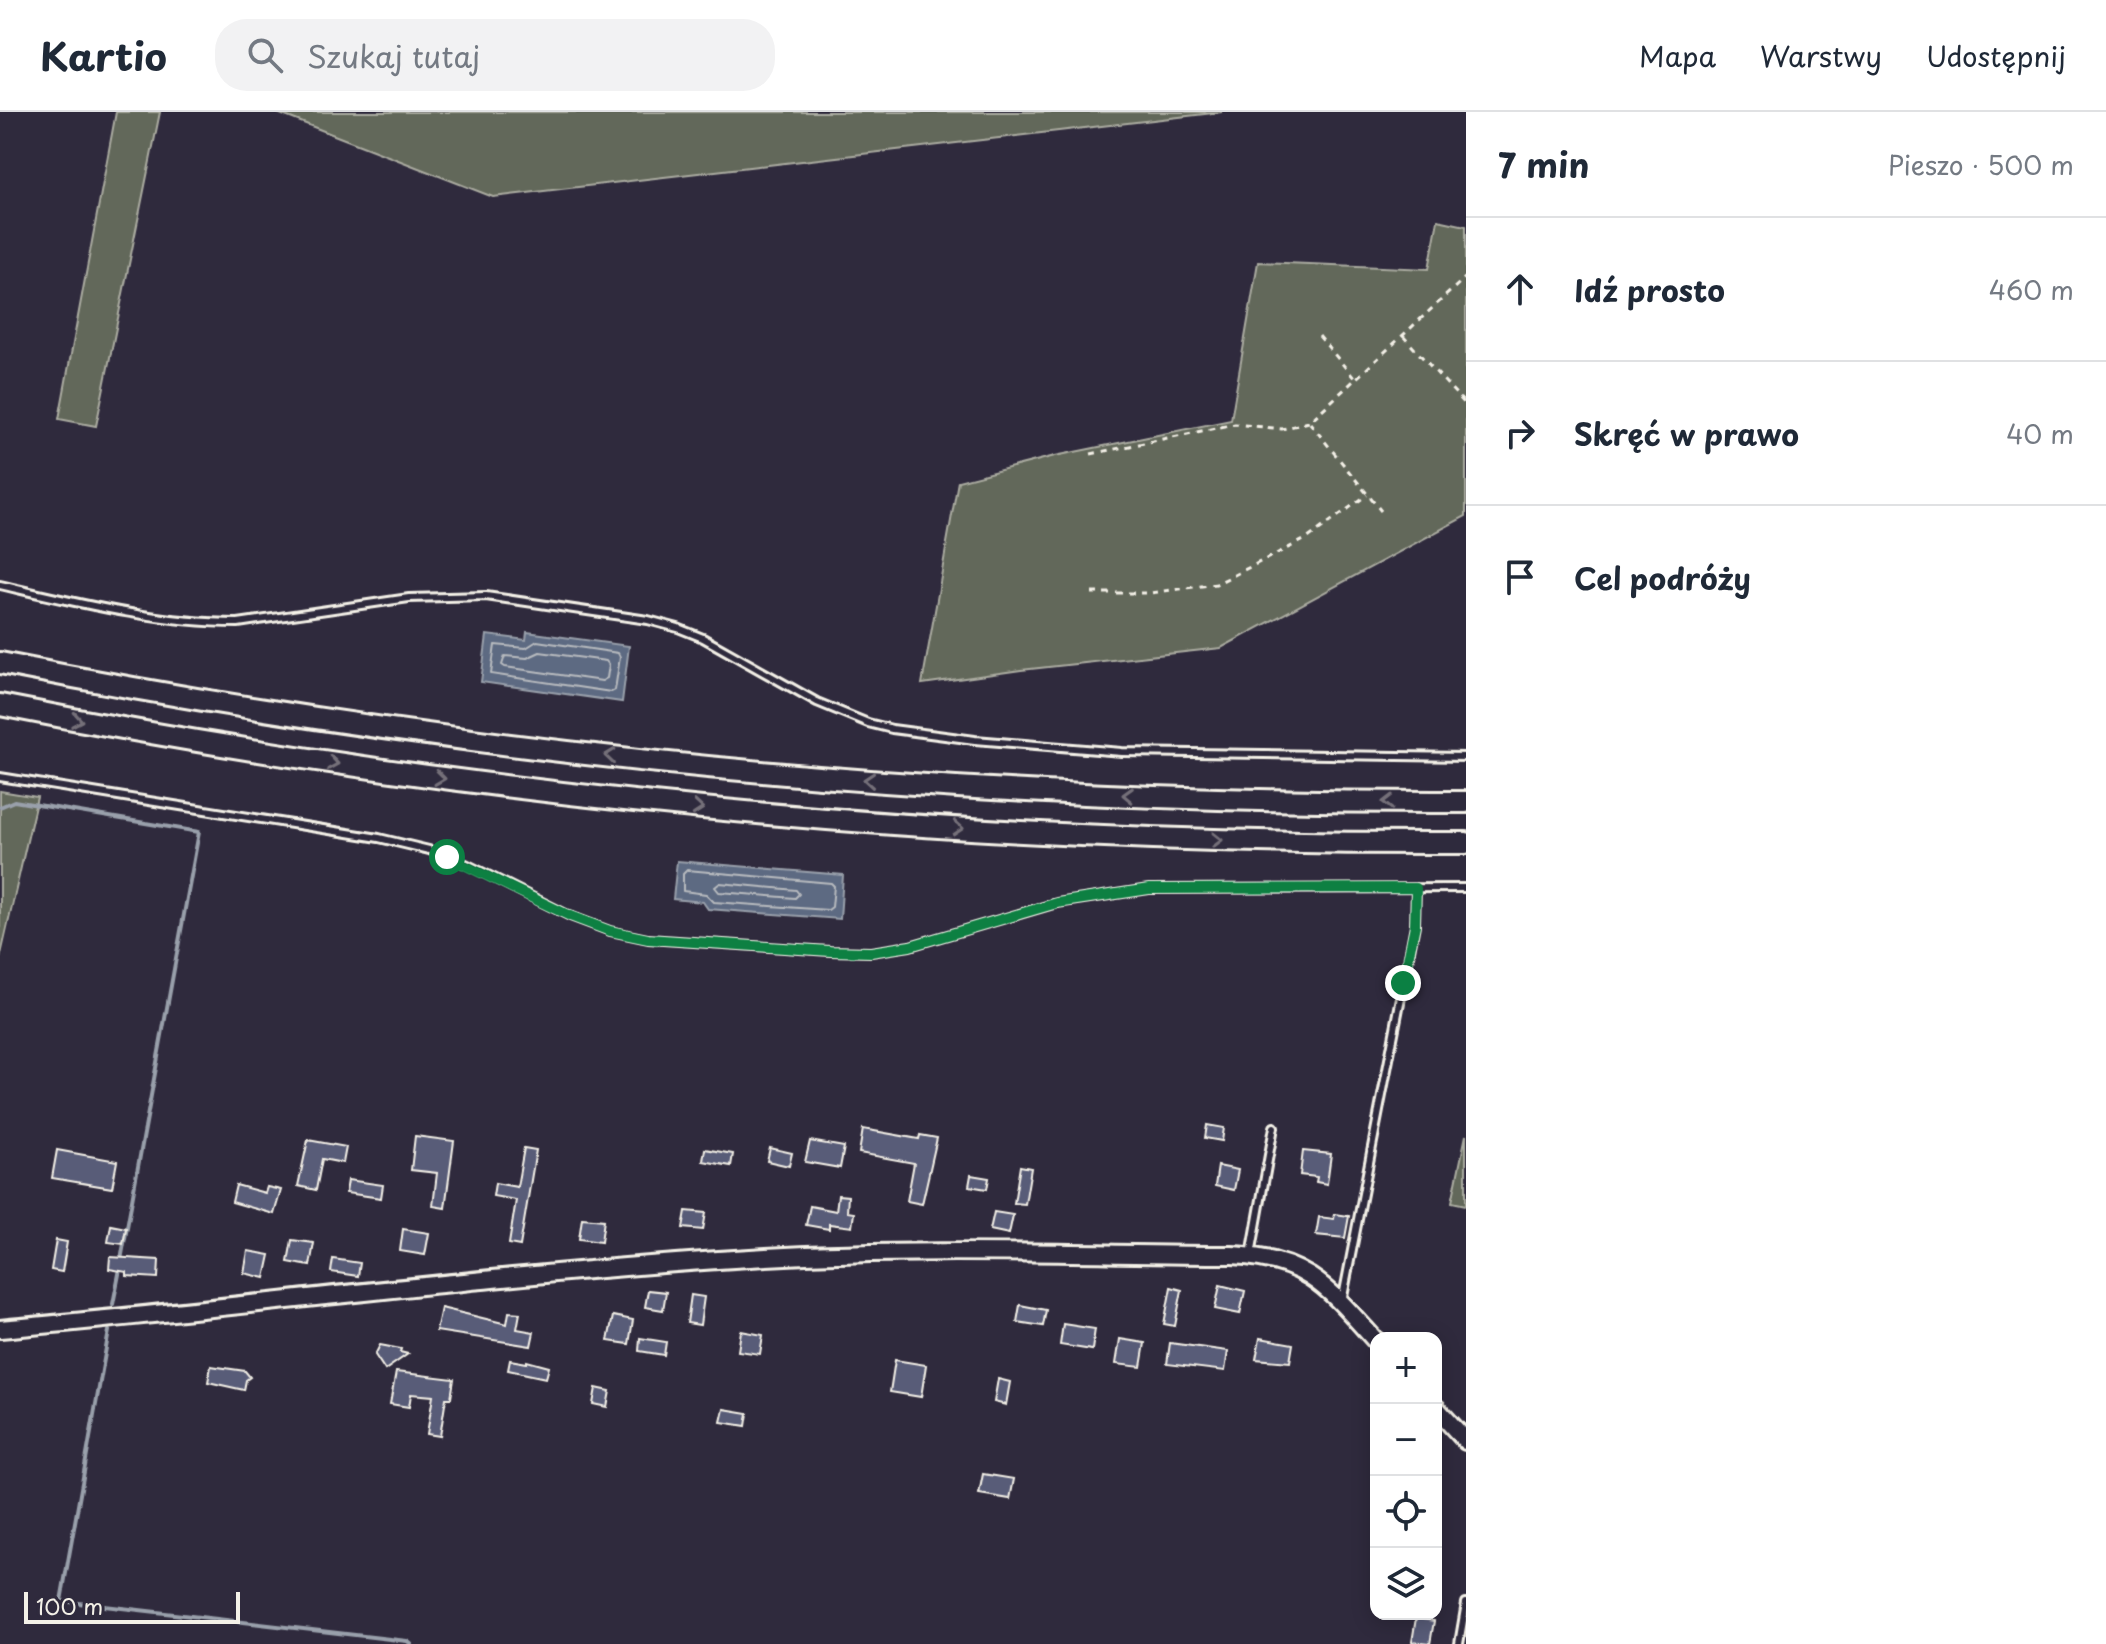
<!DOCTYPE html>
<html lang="pl">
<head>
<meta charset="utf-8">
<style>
  :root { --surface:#fff; --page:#f2f2f3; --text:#1f2937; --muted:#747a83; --line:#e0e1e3 }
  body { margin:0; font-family:"Playpen Sans",sans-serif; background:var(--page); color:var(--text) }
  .controls { position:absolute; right:24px; bottom:24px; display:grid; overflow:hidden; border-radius:16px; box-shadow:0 4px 20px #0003 }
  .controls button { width:72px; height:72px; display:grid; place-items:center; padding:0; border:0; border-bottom:2px solid var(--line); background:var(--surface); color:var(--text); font:40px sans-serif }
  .scale { position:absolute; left:24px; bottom:20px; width:216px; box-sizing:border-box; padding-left:8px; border:4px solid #f4f1e8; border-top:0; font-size:22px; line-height:28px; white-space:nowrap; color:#f4f1e8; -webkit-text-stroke:6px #2f2a3d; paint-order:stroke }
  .stop { position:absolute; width:24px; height:24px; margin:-18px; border:6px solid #0b8043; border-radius:50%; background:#fff }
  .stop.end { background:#0b8043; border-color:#fff; box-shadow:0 2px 8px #0008 }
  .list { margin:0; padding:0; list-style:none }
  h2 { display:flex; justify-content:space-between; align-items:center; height:104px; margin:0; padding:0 32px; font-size:34px }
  h2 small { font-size:26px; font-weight:400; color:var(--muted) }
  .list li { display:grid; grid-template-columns:52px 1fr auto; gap:24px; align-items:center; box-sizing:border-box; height:144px; padding:0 32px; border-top:2px solid var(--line) }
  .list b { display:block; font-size:30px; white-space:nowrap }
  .list em { font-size:26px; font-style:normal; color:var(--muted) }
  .icon { flex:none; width:44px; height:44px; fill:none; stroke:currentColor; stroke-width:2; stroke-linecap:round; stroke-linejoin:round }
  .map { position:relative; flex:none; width:1466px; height:1532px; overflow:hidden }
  header { display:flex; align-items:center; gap:48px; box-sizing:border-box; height:112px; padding:0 40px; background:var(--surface); border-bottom:2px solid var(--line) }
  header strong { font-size:38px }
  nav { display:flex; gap:44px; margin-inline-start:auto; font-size:28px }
  .search { width:560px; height:72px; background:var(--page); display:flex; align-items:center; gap:20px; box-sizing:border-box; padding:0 28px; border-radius:32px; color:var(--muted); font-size:30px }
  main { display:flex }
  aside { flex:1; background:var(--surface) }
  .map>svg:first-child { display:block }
  .green { fill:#62675a; stroke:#abaca1; stroke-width:2 }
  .water { fill:#5d6a82; stroke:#99a0ab; stroke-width:2 }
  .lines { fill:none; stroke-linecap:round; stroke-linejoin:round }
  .shore { stroke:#b8bbbf; stroke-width:2 }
  .stream { stroke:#99a0ab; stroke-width:4 }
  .building { fill:#595b78; stroke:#f4f1e8; stroke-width:2 }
  .lane-casing { stroke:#f4f1e8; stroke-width:12 }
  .secondary-casing { stroke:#f4f1e8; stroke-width:22 }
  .highway-casing { stroke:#f4f1e8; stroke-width:26 }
  .path { stroke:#f4f1e8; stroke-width:3; stroke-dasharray:6 6; stroke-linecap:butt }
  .lane { stroke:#2f2a3d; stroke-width:6 }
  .secondary { stroke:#2f2a3d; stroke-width:16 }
  .highway { stroke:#2f2a3d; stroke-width:20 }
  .oneway { stroke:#747079 }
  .route { stroke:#0b8043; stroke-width:10 }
</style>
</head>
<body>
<header>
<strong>Kartio</strong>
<div class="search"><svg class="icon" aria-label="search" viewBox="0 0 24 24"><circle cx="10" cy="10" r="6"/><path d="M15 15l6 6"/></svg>Szukaj tutaj</div>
<nav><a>Mapa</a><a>Warstwy</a><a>Udostępnij</a></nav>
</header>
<main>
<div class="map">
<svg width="1466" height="1532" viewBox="0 0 1466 1532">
  <rect width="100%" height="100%" fill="#2f2a3d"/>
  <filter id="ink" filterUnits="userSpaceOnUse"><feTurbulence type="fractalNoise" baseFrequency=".0125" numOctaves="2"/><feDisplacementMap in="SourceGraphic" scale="16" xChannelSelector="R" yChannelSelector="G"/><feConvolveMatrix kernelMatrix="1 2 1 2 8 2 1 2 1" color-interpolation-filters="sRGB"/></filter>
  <g filter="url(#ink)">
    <path class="green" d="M116,0H160L96,314L59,307Z
      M275,0H1222L493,85Z
      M1438,108L1466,114V404L1221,536L1021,558L922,572L958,369L1055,344L1231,308L1258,150L1429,157Z
      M0,679L37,685L0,847Z
      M1466,1023V1093L1452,1090Z"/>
    <path class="water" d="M527,520L629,534L622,590L481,570L487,523L526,528Z
      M677,749L843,763L840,807L708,797L703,790L673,787Z"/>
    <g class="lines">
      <path class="shore" d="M537,529L618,541L620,545L615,578L611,580L491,562L495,533L526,536Z
        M540,540L606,549L609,553L607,566L602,569L505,555L502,553L505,544L527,546Z
        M687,758L831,771L834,774L832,795L828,798L714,790L706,782L683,779V762Z
        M720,771L796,778L799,782L795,786L719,780L715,775Z"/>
      <path class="stream" d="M0,695L14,689L199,720L121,1148
        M113,1192L120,1157
        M109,1219L61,1489L407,1529L411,1532"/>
    </g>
    <path class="building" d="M1207,1013L1224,1016L1222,1029L1205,1026Z
      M863,1017L919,1027L920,1023L937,1026L922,1092L907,1089L914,1051L859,1041Z
      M415,1024L454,1029L445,1096L433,1094L437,1061L411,1058Z
      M308,1028L346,1035L343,1051L322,1047L316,1078L298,1074Z
      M810,1029L844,1035L840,1056L805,1050Z
      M524,1036L536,1038L520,1134L509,1132L516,1088L493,1084L495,1071L517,1075Z
      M770,1036L792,1041L789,1054L767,1049Z
      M705,1037L733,1042L731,1054L703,1049Z
      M57,1038L117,1049L112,1076L52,1066Z
      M1303,1039L1331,1042L1327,1072L1316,1070L1317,1065L1300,1063Z
      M1020,1054L1031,1056L1025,1092L1014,1091Z
      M1218,1054L1238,1058L1234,1078L1215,1074Z
      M971,1063L989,1066L987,1077L969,1074Z
      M348,1068L383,1073L381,1086L346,1081Z
      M236,1073L265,1081L267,1075L281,1078L274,1102L232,1090Z
      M838,1083L848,1084L847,1100L854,1101L852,1115L829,1112V1117L806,1113L810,1094L836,1099Z
      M686,1099L706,1101L703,1118L683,1116Z
      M994,1100L1013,1103L1009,1122L990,1118Z
      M1335,1102L1349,1104L1345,1126L1316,1123L1319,1105L1334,1107Z
      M582,1106L604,1108L601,1130L579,1127Z
      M111,1113L126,1116L123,1132L108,1130Z
      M403,1117L429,1121L425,1143L400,1139Z
      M56,1128L67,1130L62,1160L51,1158Z
      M292,1128L314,1131L310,1154L288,1150Z
      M248,1139L270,1143L265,1166L244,1161Z
      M110,1145L159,1148L158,1166L127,1164V1160L109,1157Z
      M333,1147L360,1151L358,1164L331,1160Z
      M1220,1173L1245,1179L1240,1202L1215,1197Z
      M1171,1175L1182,1178L1175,1214L1164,1212Z
      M648,1178L666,1180L663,1198L645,1195Z
      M691,1183L704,1185L700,1213L687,1211Z
      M1020,1193L1046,1198L1043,1214L1017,1210Z
      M441,1196L507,1212L509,1200L520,1201L517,1217L534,1220L531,1234L436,1219Z
      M613,1204L633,1208L629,1232L608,1229Z
      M1063,1212L1095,1217L1092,1238L1060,1233Z
      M741,1219L763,1223L760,1242L738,1239Z
      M640,1226L666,1230L664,1243L639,1239Z
      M1260,1226L1293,1232L1290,1250L1256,1247Z
      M1120,1227L1145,1231L1141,1255L1116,1252Z
      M1170,1231L1228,1239L1225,1259L1167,1252Z
      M380,1233L401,1237L400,1240L408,1242L385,1258L375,1243Z
      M510,1248L527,1251V1249L549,1255L546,1266L508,1258Z
      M895,1248L926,1253L921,1285L890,1280Z
      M211,1254L245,1259L250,1265L246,1268L244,1278L208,1270Z
      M396,1260L454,1267L451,1286H446L440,1324L427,1322L433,1284L411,1282L409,1295L390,1292Z
      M998,1267L1010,1270L1006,1293L994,1290Z
      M596,1276L610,1279L607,1295L593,1292Z
      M724,1297L748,1301L746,1314L721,1310Z
      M983,1362L1014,1367L1010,1387L979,1382Z
      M1416,1506L1434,1509L1430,1532L1412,1530Z"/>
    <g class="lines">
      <defs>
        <path id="lane" d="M0,473C78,491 157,511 238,511L409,486L486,484L648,508L678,516L703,526L817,590L868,611L892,617L975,628L1122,640L1466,645
          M0,665L379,726L429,738L466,752L570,804L610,819L648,827L830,839L871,840L910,834L1057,791L1149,777L1466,776
          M1251,1143L1274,1015
          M1342,1190L1415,813L1416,776
          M1459,1532L1466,1491"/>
        <path id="secondary" d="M0,1217C256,1194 510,1160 766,1145C921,1136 1077,1142 1232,1143C1307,1146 1329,1177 1376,1229
          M1436,1296L1466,1329"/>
        <path id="highway" d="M0,551C482,646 975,692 1466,690
          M0,593C482,688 974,733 1466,731"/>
      </defs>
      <use href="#lane" class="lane-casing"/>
      <use href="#secondary" class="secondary-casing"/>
      <use href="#highway" class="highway-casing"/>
      <path class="path" d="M1319,224L1355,267
        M1403,224L1466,293
        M1310,311L1381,399
        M1091,342L1235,312L1282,317L1309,310L1466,165
        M1092,481H1150L1216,472L1308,426L1367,383"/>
      <use href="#lane" class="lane"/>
      <use href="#secondary" class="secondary"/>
      <use href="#highway" class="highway"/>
    </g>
    <defs><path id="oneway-chevron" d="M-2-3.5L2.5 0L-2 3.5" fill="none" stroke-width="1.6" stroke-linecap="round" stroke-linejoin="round" transform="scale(2)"/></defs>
    <g class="oneway">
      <use href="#oneway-chevron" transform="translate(77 608) rotate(10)"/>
      <use href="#oneway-chevron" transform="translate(610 644) rotate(-174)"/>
      <use href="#oneway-chevron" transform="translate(333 651) rotate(9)"/>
      <use href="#oneway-chevron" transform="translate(440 666) rotate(8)"/>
      <use href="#oneway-chevron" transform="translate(869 668) rotate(-176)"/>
      <use href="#oneway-chevron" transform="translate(1128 683) rotate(-178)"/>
      <use href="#oneway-chevron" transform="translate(1388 690) rotate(-179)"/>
      <use href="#oneway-chevron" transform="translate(698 696) rotate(5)"/>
      <use href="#oneway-chevron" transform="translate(958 716) rotate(4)"/>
      <use href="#oneway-chevron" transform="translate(1217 728) rotate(1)"/>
    </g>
  </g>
  <g class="lines" filter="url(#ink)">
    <path class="route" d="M447,745L570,804L610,819L648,827L830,839L871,840L910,834L1057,791L1149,777L1416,776L1415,813L1403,871"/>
  </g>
</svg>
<div class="controls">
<button>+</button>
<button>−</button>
<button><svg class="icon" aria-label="locate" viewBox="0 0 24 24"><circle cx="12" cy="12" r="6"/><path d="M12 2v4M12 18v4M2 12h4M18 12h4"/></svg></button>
<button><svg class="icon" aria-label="layers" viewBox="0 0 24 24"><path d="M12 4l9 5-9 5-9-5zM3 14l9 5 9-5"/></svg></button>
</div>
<div class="scale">100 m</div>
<div class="stop" style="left:447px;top:745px"></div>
<div class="stop end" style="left:1403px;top:871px"></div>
</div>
<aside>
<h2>7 min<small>Pieszo · 500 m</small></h2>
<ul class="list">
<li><svg class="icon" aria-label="ahead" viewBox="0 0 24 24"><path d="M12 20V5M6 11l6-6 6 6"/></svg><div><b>Idź prosto</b></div><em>460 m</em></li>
<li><svg class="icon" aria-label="right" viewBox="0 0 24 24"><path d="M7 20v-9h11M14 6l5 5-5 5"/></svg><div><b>Skręć w prawo</b></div><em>40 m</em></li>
<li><svg class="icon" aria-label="arrive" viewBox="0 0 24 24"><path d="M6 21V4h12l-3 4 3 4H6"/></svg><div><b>Cel podróży</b></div></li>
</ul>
</aside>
</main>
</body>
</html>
